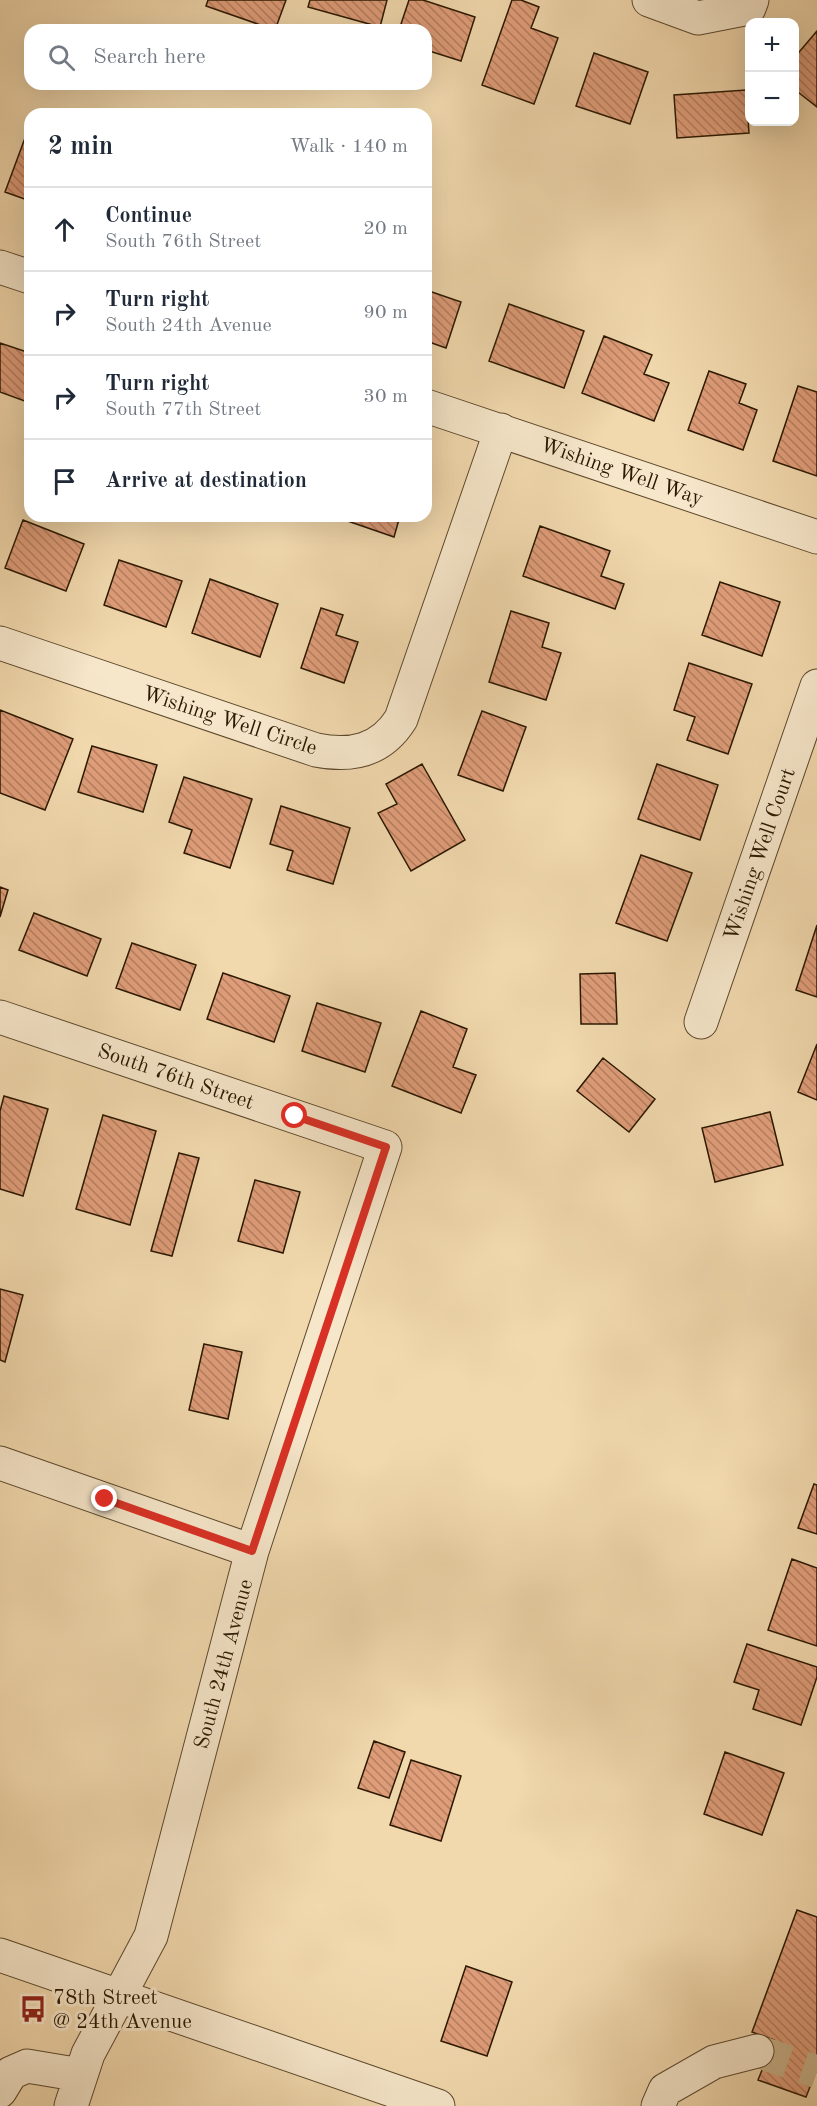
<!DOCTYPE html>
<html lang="en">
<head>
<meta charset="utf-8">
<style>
  :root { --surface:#fff; --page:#f6f6f7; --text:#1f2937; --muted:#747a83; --line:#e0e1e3 }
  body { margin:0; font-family:"Old Standard TT",serif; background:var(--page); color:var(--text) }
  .controls { position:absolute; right:18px; top:18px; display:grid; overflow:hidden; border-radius:12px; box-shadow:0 6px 24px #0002 }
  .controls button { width:54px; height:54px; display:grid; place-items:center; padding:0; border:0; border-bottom:2px solid var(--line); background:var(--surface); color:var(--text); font:30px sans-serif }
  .stop { position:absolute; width:18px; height:18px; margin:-14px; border:4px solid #d93025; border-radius:50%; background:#fff }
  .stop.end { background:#d93025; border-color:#fff; box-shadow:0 2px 6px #0008 }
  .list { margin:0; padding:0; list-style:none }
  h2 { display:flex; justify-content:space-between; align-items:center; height:78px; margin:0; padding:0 24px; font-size:26px }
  h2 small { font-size:20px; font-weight:400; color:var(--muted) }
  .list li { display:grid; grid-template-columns:39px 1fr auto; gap:18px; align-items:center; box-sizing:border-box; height:84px; padding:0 24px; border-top:2px solid var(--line) }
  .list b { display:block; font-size:22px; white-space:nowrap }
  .list p { margin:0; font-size:20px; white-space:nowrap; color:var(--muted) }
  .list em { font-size:20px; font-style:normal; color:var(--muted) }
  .icon { flex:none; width:33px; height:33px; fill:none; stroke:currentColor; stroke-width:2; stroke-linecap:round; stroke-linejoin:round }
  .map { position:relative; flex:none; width:817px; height:2106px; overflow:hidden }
  .search { position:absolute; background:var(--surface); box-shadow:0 6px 24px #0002; left:24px; top:24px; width:408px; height:66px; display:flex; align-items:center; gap:15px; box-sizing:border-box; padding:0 21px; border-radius:18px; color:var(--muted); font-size:22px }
  .panel { position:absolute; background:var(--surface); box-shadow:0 6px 24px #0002; left:24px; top:108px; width:408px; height:414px; border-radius:18px }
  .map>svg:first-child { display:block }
  .building { fill:url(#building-back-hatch); stroke:#2a1801; stroke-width:1.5 }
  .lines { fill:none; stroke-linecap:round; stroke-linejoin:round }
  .minor-tunnel { stroke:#c9b28b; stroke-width:33; stroke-dasharray:33 16; stroke-linecap:butt }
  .minor-casing { stroke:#5c482c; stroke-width:35 }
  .minor { stroke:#f6e6ca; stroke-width:33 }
  .route { stroke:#d93025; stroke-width:8 }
  .labels { text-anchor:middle; stroke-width:6; stroke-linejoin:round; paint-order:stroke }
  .street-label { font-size:21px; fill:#2a1801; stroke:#f6e6ca }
  .poi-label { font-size:21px; fill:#2a1801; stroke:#f6e6ca; text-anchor:start }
</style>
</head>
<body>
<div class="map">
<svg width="817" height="2106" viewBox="0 0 817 2106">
  <defs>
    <pattern id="building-back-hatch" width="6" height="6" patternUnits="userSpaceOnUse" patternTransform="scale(1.5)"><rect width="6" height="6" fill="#df9d79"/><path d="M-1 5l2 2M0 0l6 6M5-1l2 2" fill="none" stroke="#b57f61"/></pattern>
  </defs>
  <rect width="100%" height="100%" fill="#f1d8ad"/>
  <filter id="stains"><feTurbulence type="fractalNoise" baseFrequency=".00333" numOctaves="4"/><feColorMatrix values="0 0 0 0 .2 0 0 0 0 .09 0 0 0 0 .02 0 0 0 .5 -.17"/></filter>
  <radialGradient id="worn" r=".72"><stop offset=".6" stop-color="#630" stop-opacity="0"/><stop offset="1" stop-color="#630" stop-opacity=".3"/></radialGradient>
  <path class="building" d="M208,0H286L275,30L206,6Z
    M310,0H387L380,27L308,7Z
    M409,0H423L475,17L461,61L426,50V30H399Z
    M512,0H521L539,7L531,28L558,38L534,104L482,85Z
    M817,31V107L794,89V58Z
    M594,53L648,72L630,124L576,106Z
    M746,90L749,133L677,138L674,95Z
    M25,138L30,140V201L5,192Z
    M426,290L461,302L446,348L426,341Z
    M509,304L584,331L564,388L489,361Z
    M604,336L652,355L644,374L669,383L654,421L582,393Z
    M0,343L30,353V403L0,392Z
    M709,371L746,384L739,403L757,410L743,450L688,430Z
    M798,386L817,392V476L773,461Z
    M340,516H400L394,537L339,518Z
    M23,520L84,544L66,591L5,568Z
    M540,526L610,551L601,576L624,584L615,609L523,576Z
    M119,560L182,581L166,627L104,605Z
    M210,579L278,604L260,657L192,633Z
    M720,582L780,602L762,656L702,635Z
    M321,608L343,615L336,635L358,642L344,683L301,668Z
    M511,611L549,623L542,647L561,653L546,700L489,682Z
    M689,663L752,684L728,754L687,740L695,717L674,710Z
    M0,710L73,739L45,810L0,793Z
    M482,711L526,727L503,791L458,775Z
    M92,746L157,765L143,812L78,792Z
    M422,764L465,840L411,871L378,813L397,804L386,784Z
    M657,764L718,785L700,840L638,819Z
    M184,777L252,799L230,868L184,853L192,830L169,822Z
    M281,806L350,828L333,884L287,870L293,851L270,844Z
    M641,855L692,873L667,941L616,923Z
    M0,887L8,890L0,917Z
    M34,913L101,939L87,976L19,950Z
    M817,925V997L796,990Z
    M132,943L196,965L180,1010L116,988Z
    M223,973L290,996L274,1042L207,1019Z
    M615,973L617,1024H581L580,974Z
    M317,1003L381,1023L365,1072L302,1051Z
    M421,1011L467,1029L453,1067L476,1075L461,1113L392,1086Z
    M817,1044V1100L798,1092Z
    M603,1058L655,1099L629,1132L577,1091Z
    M4,1096L48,1109L23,1196L0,1189V1111Z
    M770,1112L783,1165L715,1182L702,1128Z
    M103,1115L156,1131L130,1225L76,1209Z
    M179,1153L199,1158L172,1256L151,1251Z
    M255,1180L300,1192L283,1253L238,1241Z
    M0,1289L23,1295L5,1362L0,1360Z
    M204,1344L242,1352L228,1419L189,1410Z
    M814,1484L817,1485V1534L798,1528Z
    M792,1559L817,1568V1646L768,1630Z
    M747,1644L817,1667V1677L801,1725L753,1709L759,1690L734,1682Z
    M374,1741L405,1752L389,1798L358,1788Z
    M725,1752L784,1773L762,1835L704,1814Z
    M411,1760L461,1776L441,1841L390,1825Z
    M797,1910L817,1917V2069L806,2097L758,2080L774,2040L752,2032Z
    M466,1966L512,1982L487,2056L441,2041Z"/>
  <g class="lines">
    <path class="minor-tunnel" d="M757,2051L817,2072"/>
    <defs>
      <path id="minor" d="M649,0L698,18L749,8L752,0
        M0,267L30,277
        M426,406L817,537
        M0,643L316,750C351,757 381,751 401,719L501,430
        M0,1017L385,1147L252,1551L151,1936L88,2054L71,2106
        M701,1022L817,686
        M0,1463L252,1551
        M0,1955L438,2106
        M0,2091L11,2073L27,2066L81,2075
        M658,2106L665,2090L714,2062L757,2051"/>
    </defs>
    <use href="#minor" class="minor-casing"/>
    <use href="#minor" class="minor"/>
  </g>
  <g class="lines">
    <path class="route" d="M105,1499L252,1551L386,1147L295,1116"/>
  </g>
  <defs>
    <symbol id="bus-bare" viewBox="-9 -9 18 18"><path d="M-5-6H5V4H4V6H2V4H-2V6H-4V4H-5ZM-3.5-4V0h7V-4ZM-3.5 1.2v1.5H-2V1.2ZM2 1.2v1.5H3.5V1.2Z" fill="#8f2418" stroke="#f6e6ca" stroke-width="2.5" paint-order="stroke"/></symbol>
  </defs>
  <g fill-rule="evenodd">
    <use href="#bus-bare" x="14" y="1990" width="38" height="38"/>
  </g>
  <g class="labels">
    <g class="street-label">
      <text transform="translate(622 471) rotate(19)" y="7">Wishing Well Way</text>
      <text transform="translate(230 720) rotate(18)" y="7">Wishing Well Circle</text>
      <text transform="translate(759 854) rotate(-71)" y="7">Wishing Well Court</text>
      <text transform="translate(176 1076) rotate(19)" y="7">South 76th Street</text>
      <text transform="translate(223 1664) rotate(-75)" y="7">South 24th Avenue</text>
    </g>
    <g class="poi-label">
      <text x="53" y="2004">78th Street<tspan x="53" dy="24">@ 24th Avenue</tspan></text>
    </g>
  </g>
  <rect width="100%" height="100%" filter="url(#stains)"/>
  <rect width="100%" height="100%" fill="url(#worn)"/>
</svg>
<div class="controls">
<button>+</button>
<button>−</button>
</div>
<div class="stop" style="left:295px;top:1116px"></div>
<div class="stop end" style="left:105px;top:1499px"></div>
<div class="search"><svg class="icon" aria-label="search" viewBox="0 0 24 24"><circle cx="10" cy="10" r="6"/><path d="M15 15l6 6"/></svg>Search here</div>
<section class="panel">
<h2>2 min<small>Walk · 140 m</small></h2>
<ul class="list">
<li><svg class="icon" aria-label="ahead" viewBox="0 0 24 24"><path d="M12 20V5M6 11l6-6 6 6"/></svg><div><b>Continue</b><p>South 76th Street</p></div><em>20 m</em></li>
<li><svg class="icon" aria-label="right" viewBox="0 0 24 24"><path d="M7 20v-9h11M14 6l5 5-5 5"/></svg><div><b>Turn right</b><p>South 24th Avenue</p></div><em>90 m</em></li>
<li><svg class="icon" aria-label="right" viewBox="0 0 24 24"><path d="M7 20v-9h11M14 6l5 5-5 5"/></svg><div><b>Turn right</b><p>South 77th Street</p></div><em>30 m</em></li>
<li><svg class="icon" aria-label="arrive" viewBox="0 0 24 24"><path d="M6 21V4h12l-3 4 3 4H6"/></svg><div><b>Arrive at destination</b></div></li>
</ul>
</section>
</div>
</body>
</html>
